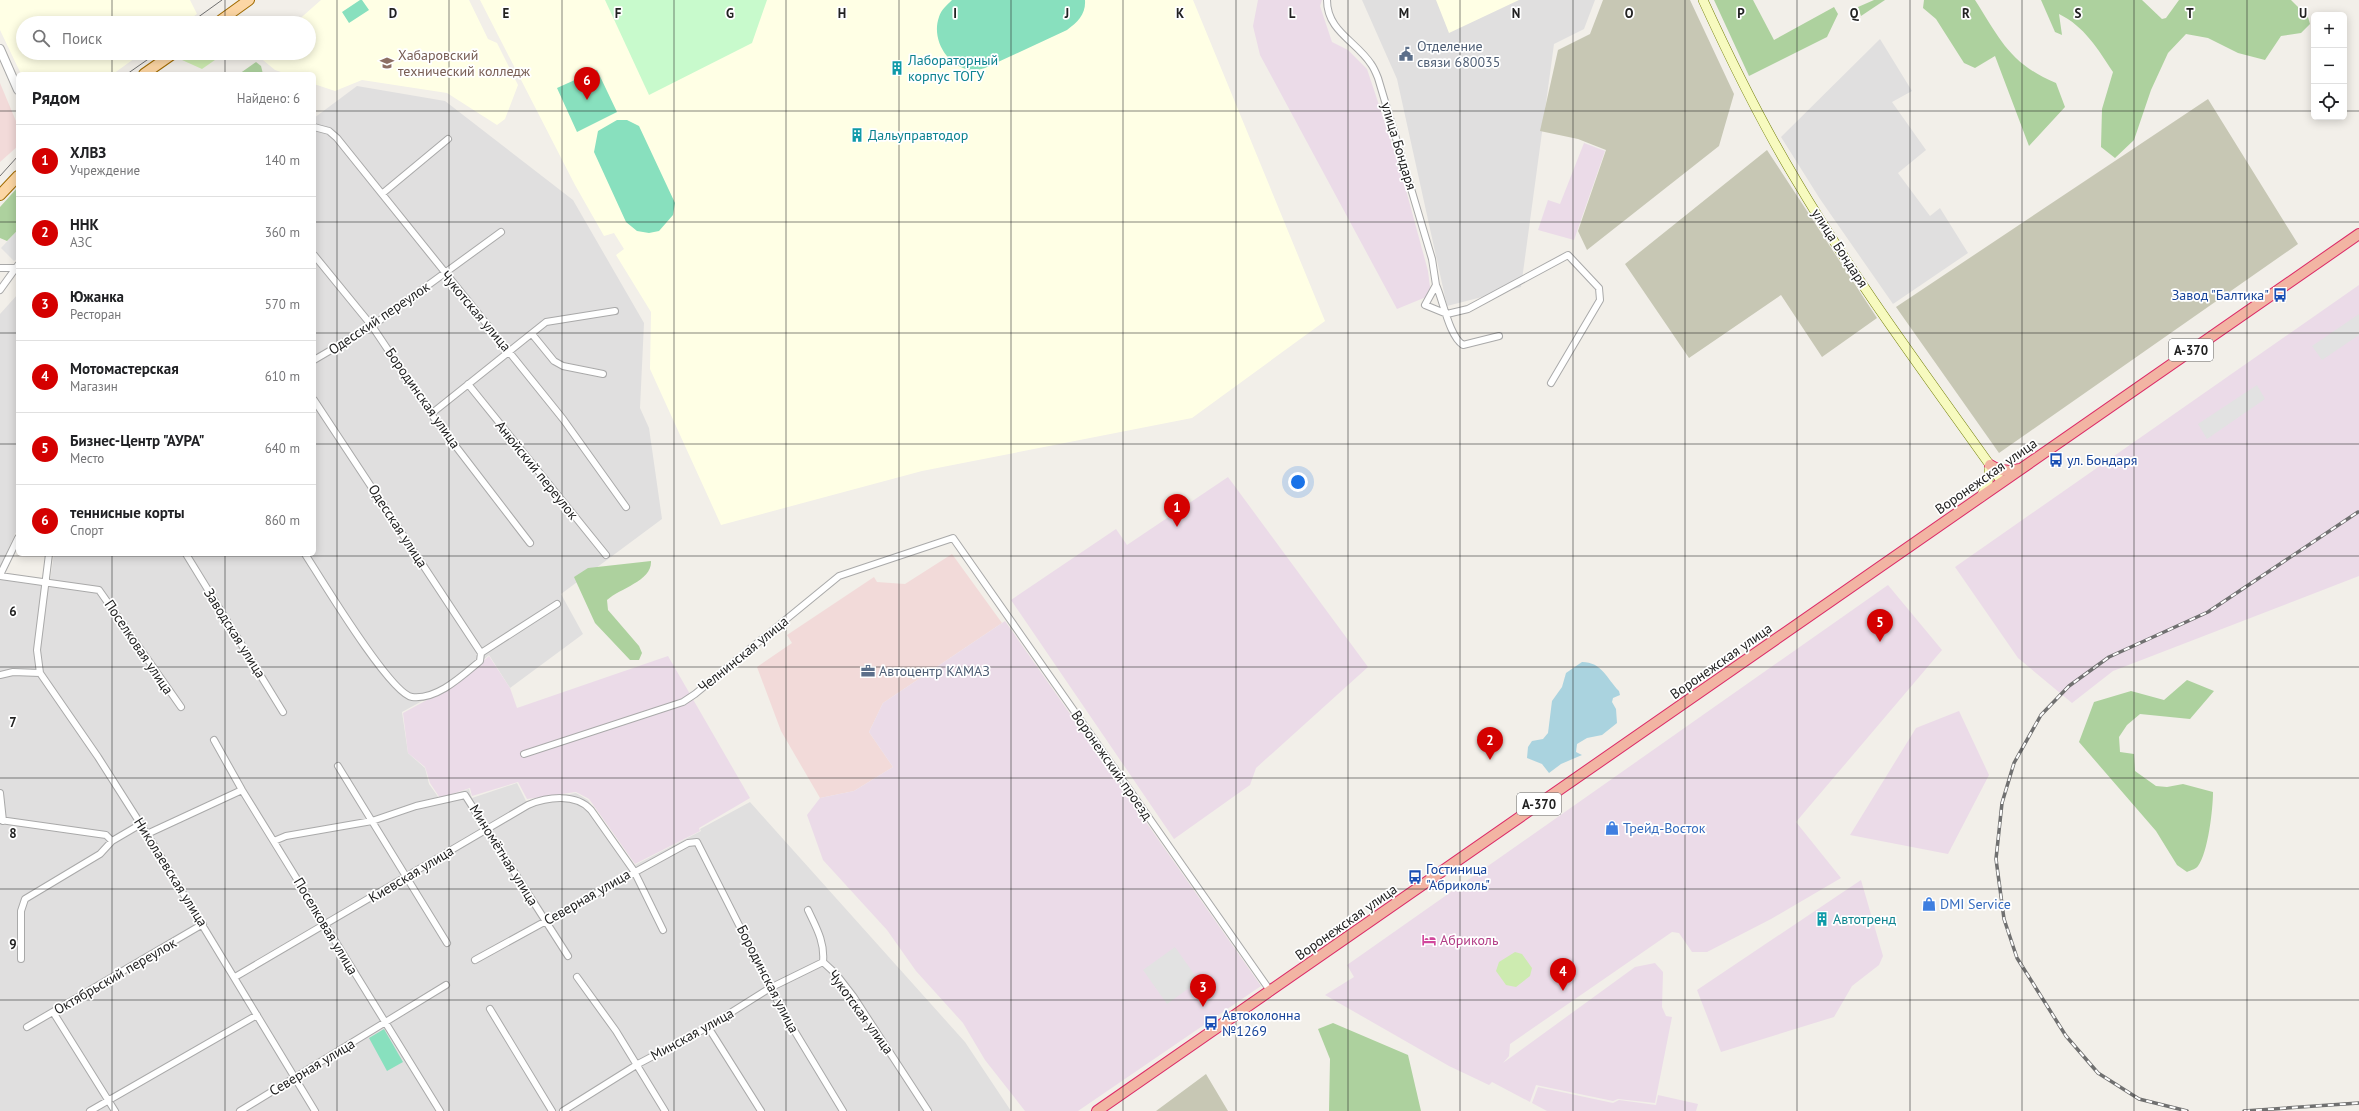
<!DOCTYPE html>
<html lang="ru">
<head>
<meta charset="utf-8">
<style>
  :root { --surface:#fff; --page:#f2f2f2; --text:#202124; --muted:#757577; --line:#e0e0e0; --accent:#d40000 }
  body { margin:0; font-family:"PT Sans",sans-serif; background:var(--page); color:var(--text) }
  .controls { position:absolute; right:12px; top:12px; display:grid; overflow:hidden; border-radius:6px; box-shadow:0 2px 10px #0003 }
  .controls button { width:36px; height:36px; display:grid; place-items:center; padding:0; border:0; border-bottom:1px solid var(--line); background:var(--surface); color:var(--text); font:20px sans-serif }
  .you { position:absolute; left:1298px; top:482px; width:14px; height:14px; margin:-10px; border:3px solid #fff; border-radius:50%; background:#1a73e8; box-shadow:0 0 0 6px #1a73e833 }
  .badge { display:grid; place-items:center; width:26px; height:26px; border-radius:50%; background:var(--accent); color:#fff; font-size:13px; font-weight:700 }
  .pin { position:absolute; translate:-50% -33px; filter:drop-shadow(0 1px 2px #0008) }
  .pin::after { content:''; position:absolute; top:21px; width:14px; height:12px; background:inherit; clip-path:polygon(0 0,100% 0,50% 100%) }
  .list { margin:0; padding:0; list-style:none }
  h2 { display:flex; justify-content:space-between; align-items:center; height:52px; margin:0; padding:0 16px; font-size:17px }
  h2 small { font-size:13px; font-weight:400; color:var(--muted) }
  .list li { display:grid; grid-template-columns:26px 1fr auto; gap:12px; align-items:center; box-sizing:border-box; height:72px; padding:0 16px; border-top:1px solid var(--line) }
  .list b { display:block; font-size:15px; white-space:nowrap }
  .list p { margin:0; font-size:13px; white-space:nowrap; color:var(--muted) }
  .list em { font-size:13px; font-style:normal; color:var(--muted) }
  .icon { flex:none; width:22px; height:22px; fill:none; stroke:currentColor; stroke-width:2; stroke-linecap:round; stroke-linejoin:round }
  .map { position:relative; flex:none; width:2359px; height:1111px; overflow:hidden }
  .search { position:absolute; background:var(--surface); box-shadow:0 2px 10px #0003; left:16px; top:16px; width:300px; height:44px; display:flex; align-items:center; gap:10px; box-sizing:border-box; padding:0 14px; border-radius:22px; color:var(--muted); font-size:15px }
  .panel { position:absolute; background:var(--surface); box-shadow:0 2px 10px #0003; left:16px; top:72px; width:300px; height:484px; border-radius:6px }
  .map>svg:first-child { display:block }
  .residential { fill:#e0dfdf }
  .commercial { fill:#f2dad9 }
  .industrial { fill:#ebdbe8 }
  .education { fill:#ffffe5 }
  .construction { fill:#c7c7b4 }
  .grass { fill:#cdebb0 }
  .forest { fill:#add19e }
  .park { fill:#c8facc }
  .pitch { fill:#88e0be }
  .parking { fill:#e2e2e2 }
  .water { fill:#aad3df }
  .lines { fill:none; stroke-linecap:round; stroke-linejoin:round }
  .minor-casing { stroke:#a9a9a9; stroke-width:8 }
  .tertiary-casing { stroke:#a9a9a9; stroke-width:10 }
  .secondary-casing { stroke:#707d05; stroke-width:10 }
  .primary-casing { stroke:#a06b00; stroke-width:12 }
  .trunk-casing { stroke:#dc2a67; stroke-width:12 }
  .minor { stroke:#fff; stroke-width:6 }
  .tertiary { stroke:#fff; stroke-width:8 }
  .secondary { stroke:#f7fabf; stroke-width:9 }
  .primary { stroke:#fcd6a4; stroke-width:10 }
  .trunk { stroke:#f2b4a3; stroke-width:10 }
  .tram { stroke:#707070; stroke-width:1 }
  .rail-casing { stroke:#707070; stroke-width:3.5 }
  .rail { stroke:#fff; stroke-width:2; stroke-dasharray:6; stroke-linecap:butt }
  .grid { fill:none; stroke:#222; stroke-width:1; stroke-opacity:0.55 }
  .labels { text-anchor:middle; stroke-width:3.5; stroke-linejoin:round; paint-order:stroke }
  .shield { fill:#fff; stroke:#646464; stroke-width:1 }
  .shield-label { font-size:13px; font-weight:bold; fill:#222 }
  .service-label { font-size:14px; fill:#4e5e75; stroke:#fff; text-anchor:start }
  .education-label { font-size:14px; fill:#785e54; stroke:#fff; text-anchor:start }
  .culture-label { font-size:14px; fill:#0d838f; stroke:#fff; text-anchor:start }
  .street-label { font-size:14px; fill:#222; stroke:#fff }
  .transit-label { font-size:14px; fill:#164399; stroke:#fff; text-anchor:start }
  .shop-label { font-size:14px; fill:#366cbe; stroke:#fff; text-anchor:start }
  .hotel-label { font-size:14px; fill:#b23c85; stroke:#fff; text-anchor:start }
  .grid-label { font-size:13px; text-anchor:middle; font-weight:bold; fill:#222; stroke:#fff; stroke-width:3.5; stroke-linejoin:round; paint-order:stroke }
</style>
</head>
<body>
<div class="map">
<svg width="2359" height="1111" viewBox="0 0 2359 1111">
  <rect width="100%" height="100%" fill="#f2efe9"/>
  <path class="residential" d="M1362,0H1595L1584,29L1554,44L1521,287L1447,306L1397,79Z
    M1880,39L1912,91L1892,102L1926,150L1898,173L1930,216L1940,208L1968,253L1893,304L1820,199L1781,137Z
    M357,86L445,101L573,200L644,323L640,408L649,428L662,519L561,594L583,634L510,688L489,655L457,682L402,712L408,753L425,768L429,784L439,798L469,789L472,798L517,783L526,801L576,793L588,800L635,865L701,831L700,829L750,802L965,1042L1011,1111H0V579L49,586L54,554H314V118Z
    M18,294V528L0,566V314Z"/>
  <path class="commercial" d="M0,83L18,126V146L0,162Z
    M952,554L1002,623L883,703L869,732L893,767L854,791L820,798L781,731L757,667L792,643L787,635L874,577L877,582L905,584Z"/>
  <path class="industrial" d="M1258,0H1322L1320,6L1332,42L1348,50L1367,69L1400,168L1428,271L1431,295L1397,309L1260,55L1253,26Z
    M1584,143L1605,151L1574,240L1538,230L1548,200L1560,204Z
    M2359,285V576L2113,671L2072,703L2018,658L1955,567Z
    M1228,477L1368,667L1256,768L1250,785L1174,839L1011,600L1116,529L1127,545Z
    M1888,585L1942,650L1796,822L1841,878L1771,919L1707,952H1692L1679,933L1672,932L1510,1044L1509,1056L1503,1063L1635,967L1655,963L1663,972L1662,1007L1666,1016L1672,1017L1655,1103L1618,1099L1613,1101L1536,1085L1530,1102L1492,1082L1489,1085L1449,1066L1325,995L1354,977L1347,965Z
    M1005,621L1261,986L1078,1111H1025L985,1060L963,1023L916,971L887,930L823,860L807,815L820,798L854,791L893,767L869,732L883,703Z
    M489,656L510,688L517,708L668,656L750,798L699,828L700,831L635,864L589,799L576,792L527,799L518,782L472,796L470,788L440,798L430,783L425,767L408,753L403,713L458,683Z
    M1959,711L1989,775L1948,854L1850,835L1916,728Z
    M1861,880L1883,956L1879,965L1852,986L1834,1017L1721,1052L1697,990Z
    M1538,1087L1613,1103L1619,1100L1656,1105L1658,1095L1698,1104L1696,1111H1547L1532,1103Z"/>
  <path class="education" d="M0,0H190L197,14L184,23H23V53H142L113,74H21L0,30Z
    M321,0H469L488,39L497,43L518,85L505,119L497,125L447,93L362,80L335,91L314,84V74H287L275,70L258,56L261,53H309V23H295Z
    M480,0H1193L1325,321L1192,418L922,471L721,525L650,369L651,312L616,255L624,249L614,233L604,236L575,185Z
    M1436,0H1519L1449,33Z"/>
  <path class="construction" d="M1603,0H1690L1734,94L1719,146L1587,250L1578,231L1606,150L1578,139L1540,131L1558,50L1590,34Z
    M2208,99L2298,244L1999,453L1896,307Z
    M1767,150L1877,318L1822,357L1781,295L1689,358L1625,264Z
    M1206,1074L1228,1111H1156Z"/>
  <path class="grass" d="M183,53H225L202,69L182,60L181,56Z
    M1515,952L1522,954L1532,968L1530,976L1516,987L1506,985L1496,971L1499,962Z"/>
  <path class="forest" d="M1714,0H1753L1774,40L1834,7L1838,14L1827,37L1749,76Z
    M1874,0H1885L1861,16L1858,7Z
    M1924,0H1975C2000,39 2010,64 2056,83L2065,107L2029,146L1995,56L1975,68L1964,63L1936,19L1923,8Z
    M2041,0H2142L2162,19L2166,18L2179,0H2291L2308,17L2310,24L2301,33L2281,36L2265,60L2238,53L2208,38L2186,34L2168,53L2151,90L2134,140L2115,158L2101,147L2102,109L2113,72C2098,49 2084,26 2059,14L2062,35L2055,32Z
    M256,62L261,66L263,74H239Z
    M18,187V230L7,241L0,238V207Z
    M651,561C652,581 620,588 607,600L608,610L639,646L642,653L639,660H630L595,623L574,577L588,568Z
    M2187,680L2214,691L2190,719L2140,714L2127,725L2119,737L2120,752L2134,754L2135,771L2156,786L2167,787L2183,784L2213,792C2213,809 2208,853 2198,866C2196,869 2191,870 2187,872L2177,865L2156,831L2079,742L2094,702L2131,691L2164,700Z
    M1333,1023L1408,1055L1421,1111H1329L1330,1059L1318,1029Z"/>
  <path class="park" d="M605,0H767L752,43L649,95Z"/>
  <path class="pitch" d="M360,0H362L369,10L349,23L342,12Z
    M952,0H1085C1086,14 1078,22 1067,30L985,68C981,69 974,71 970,70C947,66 931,39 939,17C941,10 947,5 952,0Z
    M597,70L617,112L577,132L557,88Z
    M617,120H627L639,126L675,203L673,215L659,231L649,233L637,231L626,222L594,152L598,131Z
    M384,1029L403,1062L387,1071L369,1038Z"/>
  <path class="parking" d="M18,230V258L14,261L1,248Z
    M2359,314V335L2322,360L2312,346Z
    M2257,385L2265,399L2207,439L2198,424Z
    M1175,947L1199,981L1167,1004L1143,970Z"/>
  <path class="water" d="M1582,662C1602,662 1607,679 1619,691L1620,695L1613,698L1612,702L1616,709L1617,723L1602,735L1587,738L1577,744L1576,752L1582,755L1561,764L1549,773L1542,764L1527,758L1528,747L1532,741L1543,739L1548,733L1552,701L1562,687L1566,673Z"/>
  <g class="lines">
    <defs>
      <path id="minor" d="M1327,0C1327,31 1356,41 1371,64C1374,68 1376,73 1378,78L1432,259L1436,285L1425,305L1447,314L1468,309L1568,255L1599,288L1600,300L1551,383
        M314,127L329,131L337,138L563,419L626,507
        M383,193L448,139
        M314,255L372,326L431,414L530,543
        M0,268H15
        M1436,285C1443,300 1449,336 1463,345L1499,336
        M0,290L18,265
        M532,334L554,361L563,366L603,374
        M314,360L372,326L501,232
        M468,384L606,555
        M314,400L481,653
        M431,414L546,322L615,311
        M49,554L37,650L40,673L98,757L147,834L315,1111
        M186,554L283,712
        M305,554C320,577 390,694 412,697C437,700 462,676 480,661L481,653L557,604
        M0,575L18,538
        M0,576L99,590L181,707
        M0,675L13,672L40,673
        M214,740L242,790L440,1111
        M524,754L683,702L695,694L839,576L953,538L1271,992
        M338,766L447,943
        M0,793L3,821
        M0,820L106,835L112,841
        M147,834L242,790
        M274,841L286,836L372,821L416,806L465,795L568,956
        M808,910C816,927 825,942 823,962L836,974L853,996L928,1111
        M21,959V911L25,899L100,854L112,841L141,824
        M475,960L688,843L697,842L783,1012L843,1111
        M235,977L528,805C547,797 576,793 591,810L634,871L663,930
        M577,977L616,1031L665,1111
        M490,1009L552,1111
        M53,1012L115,1111
        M27,1027L203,924
        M708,1027L761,1111
        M90,1111L257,1015
        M240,1111L446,985
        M563,1111L638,1064L708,1027L770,988L823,962"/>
      <path id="tertiary" d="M0,49L18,90"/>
      <path id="secondary" d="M1703,0C1731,61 1761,122 1796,180C1858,285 1932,383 2002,482
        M1981,497L1988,482L1990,465"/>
      <path id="primary" d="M217,23L249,0
        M144,74L174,53
        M0,195L18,176"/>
      <path id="trunk" d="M1990,465C1999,471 2009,472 2019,469
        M1097,1111L2359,234"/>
    </defs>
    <use href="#minor" class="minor-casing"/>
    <use href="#tertiary" class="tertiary-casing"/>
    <use href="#secondary" class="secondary-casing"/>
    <use href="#primary" class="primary-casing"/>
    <use href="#trunk" class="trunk-casing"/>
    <use href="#minor" class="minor"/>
    <use href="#tertiary" class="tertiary"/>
    <use href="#secondary" class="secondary"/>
    <use href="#primary" class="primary"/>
    <use href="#trunk" class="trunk"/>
    <path class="tram" d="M190,23L222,0
      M127,74L157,53
      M0,176L18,156"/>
    <defs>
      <path id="rail" d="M2187,1111L2139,1099L2098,1073L2066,1036L2017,958L2004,919L1996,859L2002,803L2014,763L2041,715L2069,686L2109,657L2208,612L2358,512
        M2244,1111L2359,1103"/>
    </defs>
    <use href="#rail" class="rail-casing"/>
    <use href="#rail" class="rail"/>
  </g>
  <path class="grid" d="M112,0V23M225,0V23M337,0V1111M449,0V1111M562,0V1111M674,0V1111M786,0V1111M899,0V1111M1011,0V1111M1123,0V1111M1236,0V1111M1348,0V1111M1460,0V1111M1573,0V1111M1685,0V1111M1797,0V1111M1910,0V1111M2022,0V1111M2134,0V1111M2247,0V1111M112,53V74M225,53V74M0,111H18M314,111H2314M2344,111H2359M0,222H18M314,222H2359M0,333H18M314,333H2359M0,444H18M314,444H2359M112,554V1111M225,554V1111M0,556H2359M0,667H2359M0,778H2359M0,889H2359M0,1000H2359"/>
  <defs>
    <symbol id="civic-bare" viewBox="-9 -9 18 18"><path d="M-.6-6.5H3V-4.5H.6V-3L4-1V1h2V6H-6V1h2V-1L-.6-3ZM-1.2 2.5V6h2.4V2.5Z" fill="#5c6f8a" stroke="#fff" stroke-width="2.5" paint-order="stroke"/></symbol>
    <symbol id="university-bare" viewBox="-9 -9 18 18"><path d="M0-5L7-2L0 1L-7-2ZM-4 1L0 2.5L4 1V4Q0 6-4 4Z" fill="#8d6e63" stroke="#fff" stroke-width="2.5" paint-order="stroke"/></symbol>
    <symbol id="building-bare" viewBox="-9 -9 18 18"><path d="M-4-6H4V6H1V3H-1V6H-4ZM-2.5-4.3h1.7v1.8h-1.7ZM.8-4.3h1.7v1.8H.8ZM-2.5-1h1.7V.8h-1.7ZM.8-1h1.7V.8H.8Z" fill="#0f9aa8" stroke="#fff" stroke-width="2.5" paint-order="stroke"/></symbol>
    <symbol id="bus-bare" viewBox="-9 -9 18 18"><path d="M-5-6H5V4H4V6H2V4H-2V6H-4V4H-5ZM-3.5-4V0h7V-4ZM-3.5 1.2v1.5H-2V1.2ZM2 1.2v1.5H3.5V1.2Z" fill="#1a4fb4" stroke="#fff" stroke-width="2.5" paint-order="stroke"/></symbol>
    <symbol id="office-bare" viewBox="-9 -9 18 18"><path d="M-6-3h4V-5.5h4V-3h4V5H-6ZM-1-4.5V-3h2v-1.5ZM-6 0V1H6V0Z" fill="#5c6f8a" stroke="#fff" stroke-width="2.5" paint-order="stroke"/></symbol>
    <symbol id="shop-bare" viewBox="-9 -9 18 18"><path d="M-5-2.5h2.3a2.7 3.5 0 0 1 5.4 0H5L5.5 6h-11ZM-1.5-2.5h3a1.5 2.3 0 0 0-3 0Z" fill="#3f7fe0" stroke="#fff" stroke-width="2.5" paint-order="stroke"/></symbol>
    <symbol id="hotel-bare" viewBox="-9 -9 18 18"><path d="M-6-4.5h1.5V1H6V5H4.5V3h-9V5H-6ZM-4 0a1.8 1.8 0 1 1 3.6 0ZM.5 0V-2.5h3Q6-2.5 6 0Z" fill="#d1479c" stroke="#fff" stroke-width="2.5" paint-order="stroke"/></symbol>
  </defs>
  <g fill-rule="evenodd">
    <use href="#civic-bare" x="1396" y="44" width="20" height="20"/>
    <use href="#university-bare" x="377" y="53" width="20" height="20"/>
    <use href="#building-bare" x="887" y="58" width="20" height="20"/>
    <use href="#building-bare" x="847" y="125" width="20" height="20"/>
    <use href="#bus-bare" x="2270" y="285" width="20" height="20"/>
    <use href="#bus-bare" x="2046" y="450" width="20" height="20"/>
    <use href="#office-bare" x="858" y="661" width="20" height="20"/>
    <use href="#shop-bare" x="1602" y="818" width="20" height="20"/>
    <use href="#bus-bare" x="1405" y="867" width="20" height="20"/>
    <use href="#shop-bare" x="1919" y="894" width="20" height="20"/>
    <use href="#building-bare" x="1812" y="909" width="20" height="20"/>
    <use href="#hotel-bare" x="1419" y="930" width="20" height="20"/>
    <use href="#bus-bare" x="1201" y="1013" width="20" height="20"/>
  </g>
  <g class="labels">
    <g class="shield">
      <rect x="2169" y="339" width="44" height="22" rx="3"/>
      <rect x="1517" y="793" width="44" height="22" rx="3"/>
    </g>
    <g class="shield-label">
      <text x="2191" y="355">А-370</text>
      <text x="1539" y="809">А-370</text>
    </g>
    <g class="service-label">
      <text x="1417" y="51">Отделение<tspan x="1417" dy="16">связи 680035</tspan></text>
      <text x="879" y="676">Автоцентр КАМАЗ</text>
    </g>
    <g class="education-label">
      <text x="398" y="60">Хабаровский<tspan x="398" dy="16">технический колледж</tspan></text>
    </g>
    <g class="culture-label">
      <text x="908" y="65">Лабораторный<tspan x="908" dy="16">корпус ТОГУ</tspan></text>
      <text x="868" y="140">Дальуправтодор</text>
      <text x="1833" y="924">Автотренд</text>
    </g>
    <g class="street-label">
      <text transform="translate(1399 146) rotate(73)" y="5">улица Бондаря</text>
      <text transform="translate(1840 248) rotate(57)" y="5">улица Бондаря</text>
      <text transform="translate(476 311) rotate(50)" y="5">Чукотская улица</text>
      <text transform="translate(379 318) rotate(-34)" y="5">Одесский переулок</text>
      <text transform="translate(423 398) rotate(55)" y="5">Бородинская улица</text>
      <text transform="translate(537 470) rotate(51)" y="5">Анюйский переулок</text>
      <text transform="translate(1986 476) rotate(-35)" y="5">Воронежская улица</text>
      <text transform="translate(398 526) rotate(57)" y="5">Одесская улица</text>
      <text transform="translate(235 633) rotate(58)" y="5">Заводская улица</text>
      <text transform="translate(139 647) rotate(56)" y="5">Поселковая улица</text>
      <text transform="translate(743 654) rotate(-39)" y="5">Челнинская улица</text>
      <text transform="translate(1721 661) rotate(-35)" y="5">Воронежская улица</text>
      <text transform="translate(1112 765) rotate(55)" y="5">Воронежский проезд</text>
      <text transform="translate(504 855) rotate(58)" y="5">Миномётная улица</text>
      <text transform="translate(171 872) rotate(58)" y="5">Николаевская улица</text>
      <text transform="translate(411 874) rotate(-31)" y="5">Киевская улица</text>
      <text transform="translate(587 897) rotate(-30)" y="5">Северная улица</text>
      <text transform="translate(1346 922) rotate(-35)" y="5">Воронежская улица</text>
      <text transform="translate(326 926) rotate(59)" y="5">Поселковая улица</text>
      <text transform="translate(115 976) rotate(-30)" y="5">Октябрьский переулок</text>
      <text transform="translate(768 979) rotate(63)" y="5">Бородинская улица</text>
      <text transform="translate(861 1012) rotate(54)" y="5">Чукотская улица</text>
      <text transform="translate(692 1034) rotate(-29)" y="5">Минская улица</text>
      <text transform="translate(312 1067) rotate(-31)" y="5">Северная улица</text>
    </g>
    <g class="transit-label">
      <text x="2269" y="300" text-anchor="end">Завод "Балтика"</text>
      <text x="2067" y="465">ул. Бондаря</text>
      <text x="1426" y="874">Гостиница<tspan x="1426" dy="16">"Абриколь"</tspan></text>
      <text x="1222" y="1020">Автоколонна<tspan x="1222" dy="16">№1269</tspan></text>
    </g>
    <g class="shop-label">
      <text x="1623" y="833">Трейд-Восток</text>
      <text x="1940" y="909">DMI Service</text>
    </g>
    <g class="hotel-label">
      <text x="1440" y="945">Абриколь</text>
    </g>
  </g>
  <g class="grid-label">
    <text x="393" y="18">D</text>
    <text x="506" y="18">E</text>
    <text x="618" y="18">F</text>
    <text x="730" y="18">G</text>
    <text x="842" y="18">H</text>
    <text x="955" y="18">I</text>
    <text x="1067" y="18">J</text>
    <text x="1180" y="18">K</text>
    <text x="1292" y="18">L</text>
    <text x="1404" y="18">M</text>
    <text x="1516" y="18">N</text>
    <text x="1629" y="18">O</text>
    <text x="1741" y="18">P</text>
    <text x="1854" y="18">Q</text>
    <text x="1966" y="18">R</text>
    <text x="2078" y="18">S</text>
    <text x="2190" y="18">T</text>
    <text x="2303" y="18">U</text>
    <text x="13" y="616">6</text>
    <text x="13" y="727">7</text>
    <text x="13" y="838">8</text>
    <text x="13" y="949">9</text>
  </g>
</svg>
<div class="controls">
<button>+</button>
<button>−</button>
<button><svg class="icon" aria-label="locate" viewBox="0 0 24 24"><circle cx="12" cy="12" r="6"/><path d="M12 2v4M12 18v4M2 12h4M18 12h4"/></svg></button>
</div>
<div class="you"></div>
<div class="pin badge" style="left:1177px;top:527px">1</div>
<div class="pin badge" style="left:1490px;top:760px">2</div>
<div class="pin badge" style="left:1203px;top:1007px">3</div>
<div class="pin badge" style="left:1563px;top:991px">4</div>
<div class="pin badge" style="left:1880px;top:642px">5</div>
<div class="pin badge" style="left:587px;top:100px">6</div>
<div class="search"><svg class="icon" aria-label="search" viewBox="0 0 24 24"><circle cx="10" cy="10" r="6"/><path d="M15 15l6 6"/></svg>Поиск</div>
<section class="panel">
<h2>Рядом<small>Найдено: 6</small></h2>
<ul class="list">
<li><span class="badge">1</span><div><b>ХЛВЗ</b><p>Учреждение</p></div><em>140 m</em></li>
<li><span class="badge">2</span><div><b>ННК</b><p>АЗС</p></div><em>360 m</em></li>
<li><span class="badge">3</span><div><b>Южанка</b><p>Ресторан</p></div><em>570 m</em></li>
<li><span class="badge">4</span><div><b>Мотомастерская</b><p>Магазин</p></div><em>610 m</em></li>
<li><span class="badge">5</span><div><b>Бизнес-Центр &quot;АУРА&quot;</b><p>Место</p></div><em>640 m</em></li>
<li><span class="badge">6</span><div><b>теннисные корты</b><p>Спорт</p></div><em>860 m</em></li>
</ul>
</section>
</div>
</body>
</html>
